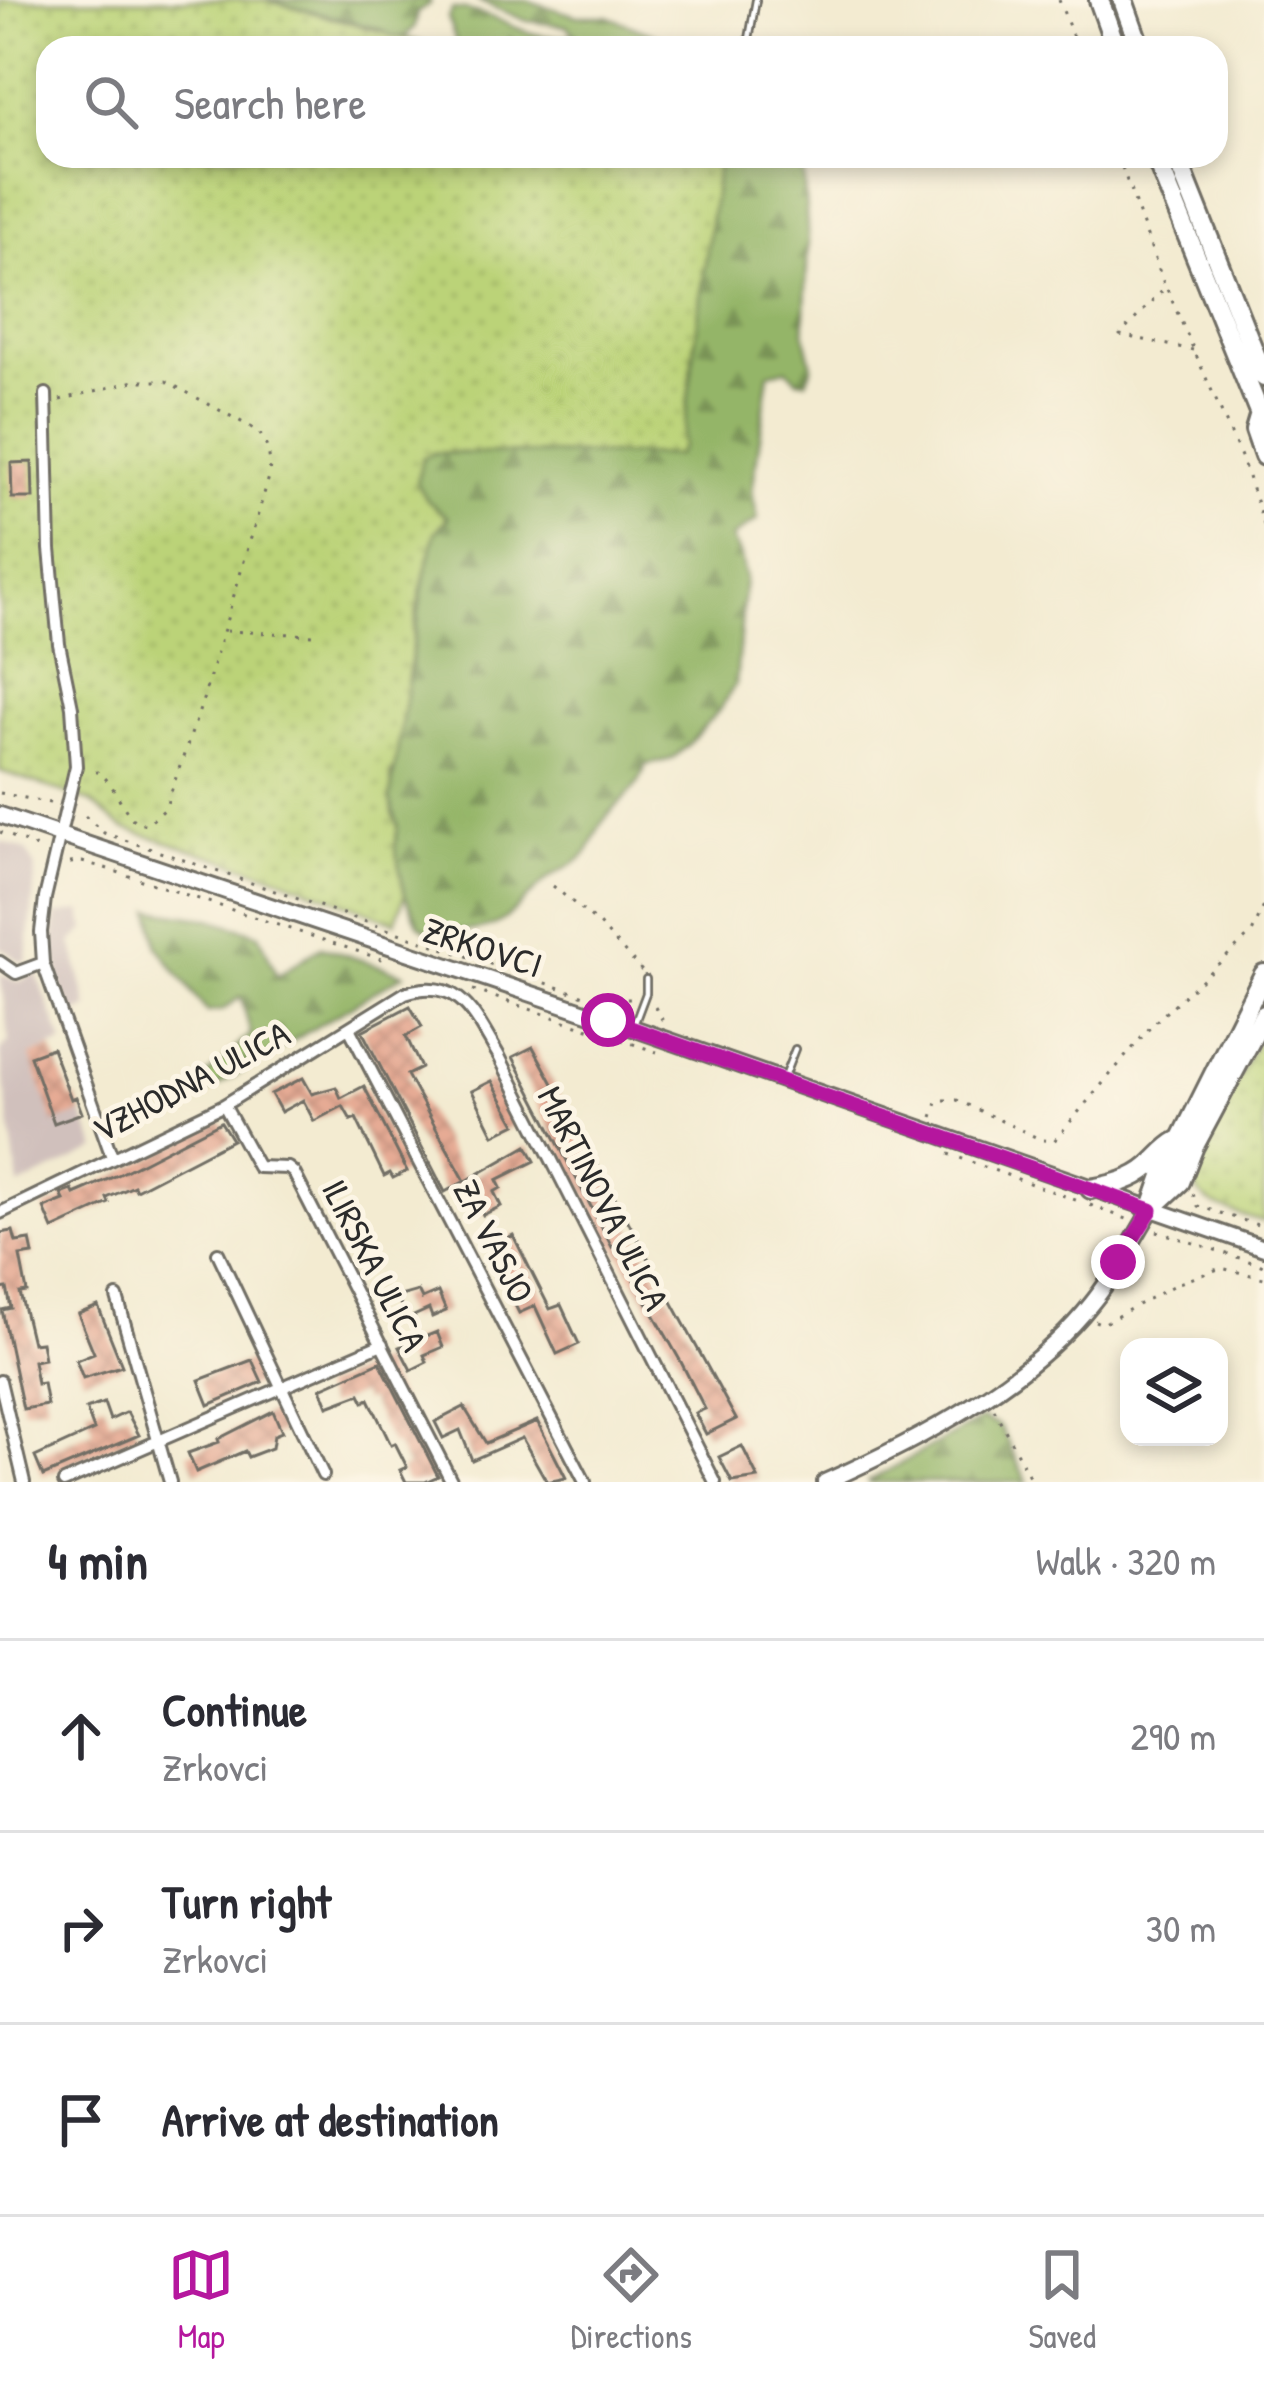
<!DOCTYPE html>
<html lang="en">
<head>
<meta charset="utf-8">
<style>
  :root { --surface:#fff; --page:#f2f2f3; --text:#2b2b33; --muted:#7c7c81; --line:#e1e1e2; --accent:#b5179e }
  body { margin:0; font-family:"Patrick Hand",sans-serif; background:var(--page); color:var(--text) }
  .controls { position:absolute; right:36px; bottom:36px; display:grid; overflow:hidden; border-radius:24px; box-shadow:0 6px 18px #0003 }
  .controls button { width:108px; height:108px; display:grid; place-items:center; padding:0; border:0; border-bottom:3px solid var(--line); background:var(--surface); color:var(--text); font:60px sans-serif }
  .stop { position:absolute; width:36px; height:36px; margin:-27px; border:9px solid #b5179e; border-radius:50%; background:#fff }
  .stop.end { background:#b5179e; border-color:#fff; box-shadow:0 3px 12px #0008 }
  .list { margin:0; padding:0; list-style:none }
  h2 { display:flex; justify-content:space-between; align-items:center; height:156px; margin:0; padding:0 48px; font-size:51px }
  h2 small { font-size:39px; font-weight:400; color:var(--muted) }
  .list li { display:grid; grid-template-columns:78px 1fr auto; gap:36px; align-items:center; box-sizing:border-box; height:192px; padding:0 48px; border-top:3px solid var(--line) }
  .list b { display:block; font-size:45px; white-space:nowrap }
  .list p { margin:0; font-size:39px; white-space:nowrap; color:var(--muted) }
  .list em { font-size:39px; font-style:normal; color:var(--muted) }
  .icon { flex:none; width:66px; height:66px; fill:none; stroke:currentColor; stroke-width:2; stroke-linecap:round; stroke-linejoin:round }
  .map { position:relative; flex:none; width:1264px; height:1482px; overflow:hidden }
  .search { position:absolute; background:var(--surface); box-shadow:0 6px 18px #0003; left:36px; right:36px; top:36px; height:132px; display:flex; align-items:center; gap:30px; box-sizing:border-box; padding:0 42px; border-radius:36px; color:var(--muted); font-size:45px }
  .sheet { height:732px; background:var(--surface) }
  nav { display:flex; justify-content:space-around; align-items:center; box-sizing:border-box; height:168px; border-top:3px solid var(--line); background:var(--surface); font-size:33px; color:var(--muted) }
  nav a { display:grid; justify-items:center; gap:6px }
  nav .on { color:var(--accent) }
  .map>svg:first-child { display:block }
  .industrial { fill:#d0c0bc }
  .grass { fill:url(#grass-dots); stroke:#737f52; stroke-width:3 }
  .forest { fill:url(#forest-firs); stroke:#60704a; stroke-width:3 }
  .building { fill:url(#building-cross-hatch) }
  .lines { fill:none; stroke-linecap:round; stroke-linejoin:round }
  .service-casing { stroke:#716e65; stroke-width:10 }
  .minor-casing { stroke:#716e65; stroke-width:16 }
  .tertiary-casing { stroke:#716e65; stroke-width:20 }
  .motorway-casing { stroke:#716e65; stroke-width:24 }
  .path { stroke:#716e65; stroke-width:3; stroke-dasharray:3 9; stroke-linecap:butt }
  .service { stroke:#fff; stroke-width:4.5 }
  .minor { stroke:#fff; stroke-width:10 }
  .tertiary { stroke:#fff; stroke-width:14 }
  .motorway { stroke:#fff; stroke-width:18 }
  .route { stroke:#b5179e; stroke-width:15 }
  .labels { text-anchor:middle; stroke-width:10; stroke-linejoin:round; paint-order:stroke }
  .street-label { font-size:36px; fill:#2b2b2b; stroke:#fcf5e5 }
</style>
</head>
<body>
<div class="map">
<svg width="1264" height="1482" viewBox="0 0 1264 1482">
  <defs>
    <pattern id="grass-dots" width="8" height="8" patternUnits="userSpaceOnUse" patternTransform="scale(3)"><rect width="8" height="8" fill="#bbd378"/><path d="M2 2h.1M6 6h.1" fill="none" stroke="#a1b568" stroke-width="1.8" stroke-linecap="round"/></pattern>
    <pattern id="forest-firs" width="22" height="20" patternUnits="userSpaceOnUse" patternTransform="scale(3)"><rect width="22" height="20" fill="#94b568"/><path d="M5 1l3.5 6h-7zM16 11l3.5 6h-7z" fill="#799356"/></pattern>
    <pattern id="building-cross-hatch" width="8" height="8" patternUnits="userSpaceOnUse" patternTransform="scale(3)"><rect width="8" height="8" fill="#e6ab94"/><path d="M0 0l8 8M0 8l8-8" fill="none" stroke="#c59380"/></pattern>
  </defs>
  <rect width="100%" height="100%" fill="#fcf5e5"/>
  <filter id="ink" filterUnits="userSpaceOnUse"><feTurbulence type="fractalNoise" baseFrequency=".00833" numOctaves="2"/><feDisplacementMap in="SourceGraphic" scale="24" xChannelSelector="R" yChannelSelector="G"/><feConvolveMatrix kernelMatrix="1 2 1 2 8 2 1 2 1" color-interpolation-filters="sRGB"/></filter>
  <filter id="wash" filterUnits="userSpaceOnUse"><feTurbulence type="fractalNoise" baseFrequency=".004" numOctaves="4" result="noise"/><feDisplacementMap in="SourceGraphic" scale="48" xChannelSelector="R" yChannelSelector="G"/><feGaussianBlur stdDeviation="2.7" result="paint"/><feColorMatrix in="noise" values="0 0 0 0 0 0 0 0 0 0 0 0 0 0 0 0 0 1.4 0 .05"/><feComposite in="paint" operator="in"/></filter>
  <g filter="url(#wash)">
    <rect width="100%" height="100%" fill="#f3ebd1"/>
    <path class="industrial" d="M0,841L26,850L36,868L27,960L21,962L0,947Z
      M82,911L85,930L72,942L88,1008L73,1014L61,988L54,946L56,915Z
      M36,972L63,1043L30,1056L54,1122L82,1113L97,1149L19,1186L0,1052L9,1041L0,974L19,982Z"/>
    <path class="grass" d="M0,0H266L442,48H48V156H719L682,447L677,455L434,453L428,501L448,516C414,560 407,700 399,760L391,774L393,814L398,826L396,847L405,895L395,922L279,877L122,828L91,802L0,771Z
      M1264,1028V1222C1237,1212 1191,1207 1191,1172Z"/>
    <path class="forest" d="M266,0H430V4L417,12L415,26L406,36L395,37L376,28Z
      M476,0H526L577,16H607L666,39L710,48H458L448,17L452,9C496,8 529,48 575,34L567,26L527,21Z
      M719,156H802L808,240L804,332L812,366L806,381L798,380L787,369L769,373L752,492L758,519L731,538L741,557L745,578L736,683L720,709L686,747L672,759L645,765C641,791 616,802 601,824C594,834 593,847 584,856C572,868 555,871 544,882C529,896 513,916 494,925C476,933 447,930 428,931L419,925L405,895L395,847L398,826L390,799L422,590L435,533L448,517L428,501L417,483L422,458L434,453L677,455L682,447Z
      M151,910L210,919L259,934L277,976L321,947L404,974L192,1101L191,1090L251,1034L241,997L222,1010L207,1012L158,947Z
      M982,1419L1000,1426L1027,1482H867Z"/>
    <g id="blocks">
      <path class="building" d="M32,462L33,498H12L11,463Z
        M410,1006L422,1027L406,1036L421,1068L407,1075L465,1181L445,1192L362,1031Z
        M533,1047L736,1419L706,1434L695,1413L705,1409L681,1362L615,1245L612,1247L513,1057Z
        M52,1048L71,1099L76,1097L82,1113L54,1123L30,1056Z
        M303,1078L312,1094L336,1087L341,1098L364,1086L407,1171L393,1178L390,1173L384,1176L356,1118L351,1120L343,1106L314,1121L303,1100L281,1112L271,1094Z
        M492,1081L516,1124L494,1135L472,1091Z
        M221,1122L232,1140L136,1190L134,1186L107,1198L109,1203L53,1229L44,1208L64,1200L61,1194L72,1190L74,1194L118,1175Z
        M527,1146L535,1161L497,1180L501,1188L494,1192L501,1206L483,1215L466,1181Z
        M13,1231L16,1242L30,1240L33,1254L20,1256L27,1292L20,1293L32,1343L41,1342L44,1359L33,1361L37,1384L43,1383L47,1405L23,1409L2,1310L11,1308L7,1288L0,1289V1233Z
        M513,1235L550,1309L561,1305L579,1344L557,1354L535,1306L519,1313L487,1249Z
        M418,1291L422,1299L438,1292L446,1311L432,1317L429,1309L407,1319L397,1297Z
        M98,1306L122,1366L83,1378L76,1360L94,1353L78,1314Z
        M437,1332L443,1347L424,1355L427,1362L411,1370L399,1347Z
        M252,1360L262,1382L209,1405L199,1380Z
        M380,1362L438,1476L425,1482H406L400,1470L407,1467L395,1443L391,1445L369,1399L364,1402L360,1394L328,1406L321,1388Z
        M104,1403L110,1420L127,1412L139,1435L43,1476L35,1457L94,1430L86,1409Z
        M464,1407L486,1443L537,1421L566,1478L547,1482L522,1438L472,1460L460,1430L443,1438L435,1422Z
        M273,1411L282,1432L274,1435L272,1448L248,1457L245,1451L196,1472L188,1453L219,1442L218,1439Z
        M742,1446L758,1478L732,1482L719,1457Z"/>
    </g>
  </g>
  <g filter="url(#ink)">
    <use href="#blocks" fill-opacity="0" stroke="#716e65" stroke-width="3"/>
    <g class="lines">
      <defs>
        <path id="service" d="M749,39L756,0
          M634,1025L646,993V979
          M784,1077L795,1049"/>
        <path id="minor" d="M46,394L50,549L59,644L72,707L76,766L45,898L41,932L43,963L112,1157
          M0,962L16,973L43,963
          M349,1028L585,1482
          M224,1105L258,1167L288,1168L294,1173L452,1482
          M0,1213L224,1105L405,993C460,975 475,1016 499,1056L715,1482
          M218,1253L323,1475
          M117,1297L170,1482
          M0,1381L24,1482
          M64,1482L382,1344"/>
        <path id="tertiary" d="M0,815L633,1028L1264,1248
          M825,1482C917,1441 1028,1384 1092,1303C1115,1275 1132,1241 1151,1210"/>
        <path id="motorway" d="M1099,0L1116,48
          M1123,0L1140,48
          M1155,156L1264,424
          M1176,156L1264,377
          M1260,413L1255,430L1264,456
          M1091,1189C1110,1185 1132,1181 1148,1167C1159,1158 1165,1148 1178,1141
          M1154,1206L1180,1182L1194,1146L1264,1015
          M1151,1210L1163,1176L1264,974"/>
      </defs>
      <use href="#service" class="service-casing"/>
      <use href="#minor" class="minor-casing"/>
      <use href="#tertiary" class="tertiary-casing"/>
      <use href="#motorway" class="motorway-casing"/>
      <path class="path" d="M1059,0L1077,48
        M1118,156L1164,284
        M1193,350L1120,335L1166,287L1242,459L1264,525
        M60,400L134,381H166L258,431C269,447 271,458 269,477L202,703L165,809L148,824H138C118,808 115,775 89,769
        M226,631L314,635
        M0,793L50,803
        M85,816L104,833L596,1000L631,999
        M0,832L33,845L40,855
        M70,863L82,862L102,867L384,960
        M553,886L599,924L642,971
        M473,990L657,1052
        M655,1007L664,1023
        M932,1117L938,1100H957L1042,1140L1054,1141L1153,1024L1252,933L1264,906
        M949,1154L1081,1202
        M1193,1194L1198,1206L1264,1227
        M1090,1205L1132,1221
        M1157,1231L1264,1266
        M1095,1321L1103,1324L1176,1284L1221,1268L1264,1278
        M994,1409L1032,1482"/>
      <use href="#service" class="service"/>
      <use href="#minor" class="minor"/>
      <use href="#tertiary" class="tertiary"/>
      <use href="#motorway" class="motorway"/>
    </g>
  </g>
  <g class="lines" filter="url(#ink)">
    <path class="route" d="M608,1020L1151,1210L1118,1262"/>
  </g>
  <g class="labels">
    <g class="street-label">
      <text transform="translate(483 947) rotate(18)" y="13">ZRKOVCI</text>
      <text transform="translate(191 1081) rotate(-28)" y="13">VZHODNA ULICA</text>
      <text transform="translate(604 1198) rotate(63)" y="13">MARTINOVA ULICA</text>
      <text transform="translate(494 1241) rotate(63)" y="13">ZA VASJO</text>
      <text transform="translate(375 1265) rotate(63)" y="13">ILIRSKA ULICA</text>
    </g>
  </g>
</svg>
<div class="controls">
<button><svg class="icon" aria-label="layers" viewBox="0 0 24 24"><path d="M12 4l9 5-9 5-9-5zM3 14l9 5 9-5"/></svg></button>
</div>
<div class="stop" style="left:608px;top:1020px"></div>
<div class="stop end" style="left:1118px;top:1262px"></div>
<div class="search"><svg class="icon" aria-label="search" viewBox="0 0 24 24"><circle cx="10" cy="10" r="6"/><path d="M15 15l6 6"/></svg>Search here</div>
</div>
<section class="sheet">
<h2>4 min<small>Walk · 320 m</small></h2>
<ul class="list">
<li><svg class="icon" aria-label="ahead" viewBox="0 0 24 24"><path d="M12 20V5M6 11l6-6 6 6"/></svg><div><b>Continue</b><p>Zrkovci</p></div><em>290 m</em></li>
<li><svg class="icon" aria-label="right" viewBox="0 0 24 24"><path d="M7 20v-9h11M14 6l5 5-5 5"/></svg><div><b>Turn right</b><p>Zrkovci</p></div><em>30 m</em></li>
<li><svg class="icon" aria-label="arrive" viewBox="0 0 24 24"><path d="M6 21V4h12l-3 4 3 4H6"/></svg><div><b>Arrive at destination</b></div></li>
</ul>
</section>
<nav>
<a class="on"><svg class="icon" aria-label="map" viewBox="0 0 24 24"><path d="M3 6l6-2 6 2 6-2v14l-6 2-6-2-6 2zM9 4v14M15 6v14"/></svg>Map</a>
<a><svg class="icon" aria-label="directions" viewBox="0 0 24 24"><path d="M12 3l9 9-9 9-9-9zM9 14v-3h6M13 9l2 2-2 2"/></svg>Directions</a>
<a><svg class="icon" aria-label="saved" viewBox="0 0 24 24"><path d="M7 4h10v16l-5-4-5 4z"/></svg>Saved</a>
</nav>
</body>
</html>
